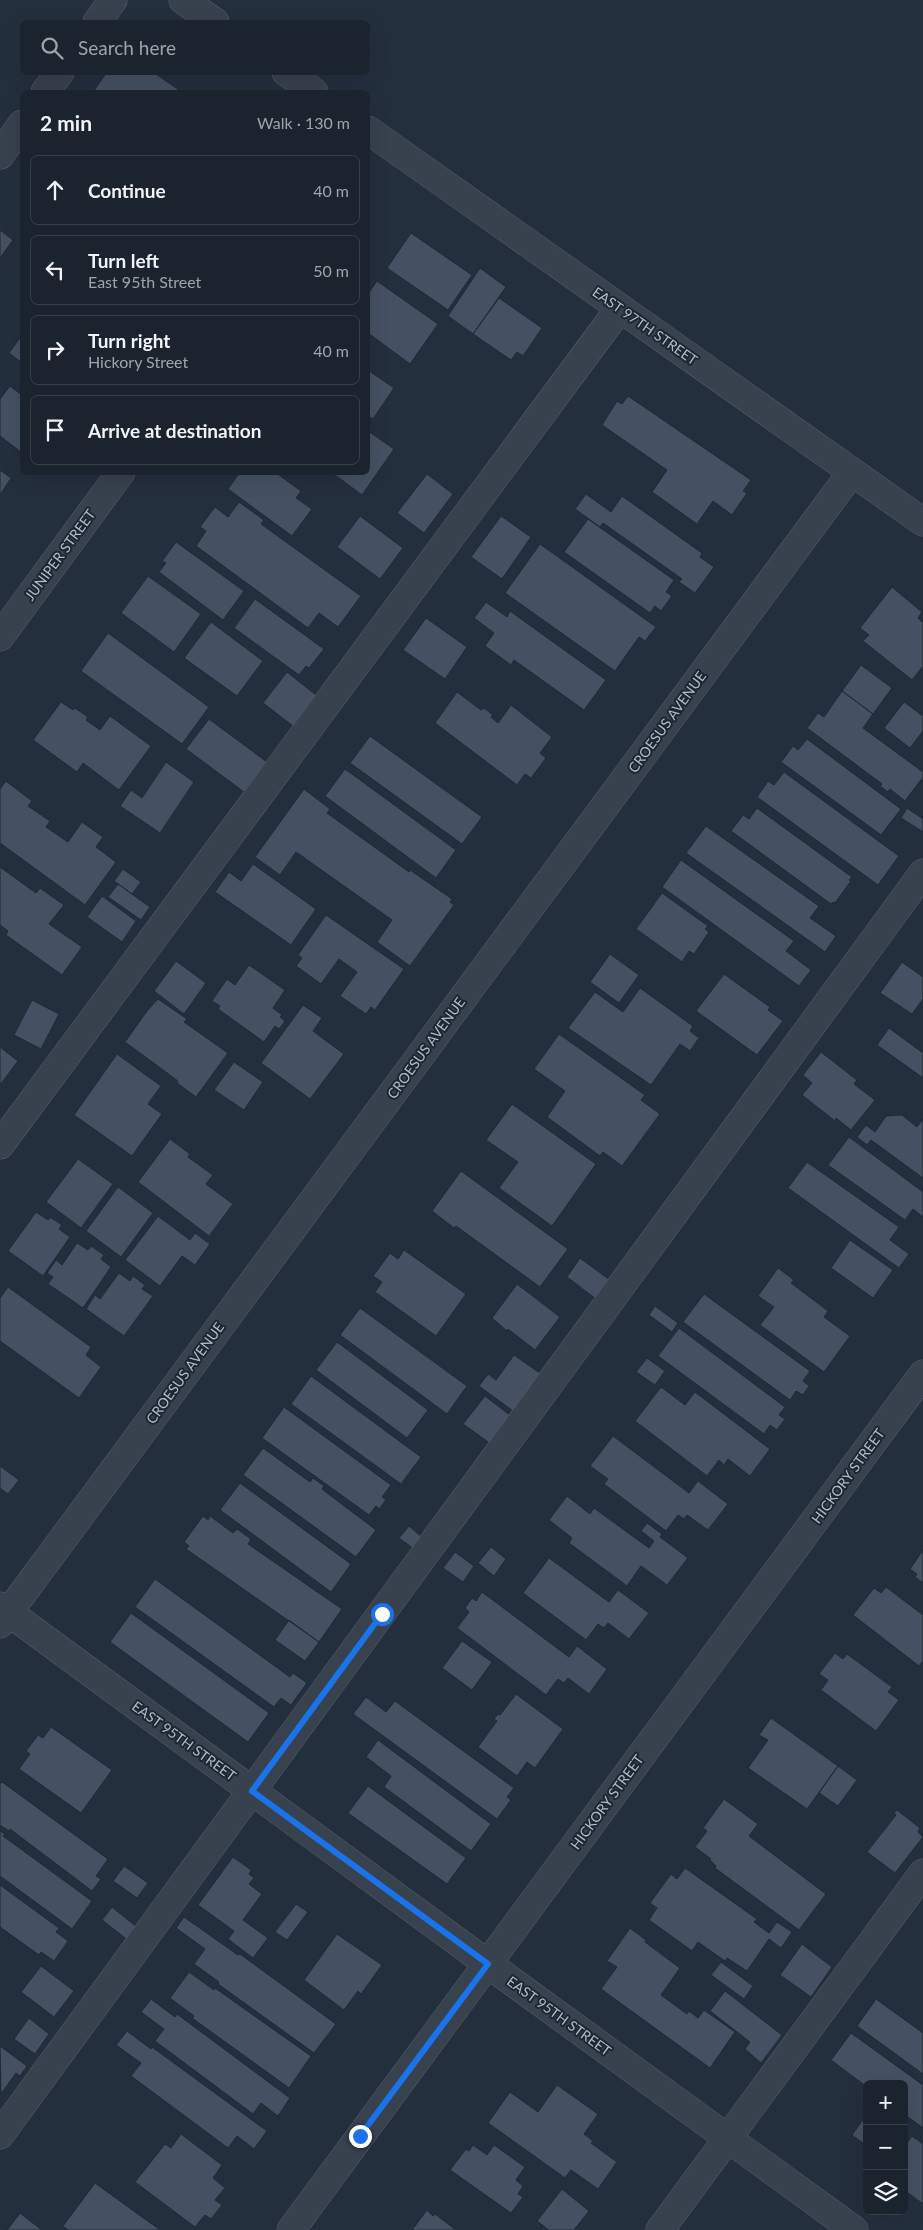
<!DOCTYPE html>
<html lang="en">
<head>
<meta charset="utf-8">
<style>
  :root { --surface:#1b232e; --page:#282f3a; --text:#f1f3f6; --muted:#a0a4aa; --line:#39404a }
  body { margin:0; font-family:Lato,sans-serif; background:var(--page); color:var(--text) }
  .controls { position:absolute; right:15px; bottom:15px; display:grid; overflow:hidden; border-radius:8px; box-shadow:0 5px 20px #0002 }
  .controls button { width:45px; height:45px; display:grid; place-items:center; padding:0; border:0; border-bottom:1px solid var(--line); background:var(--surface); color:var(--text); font:25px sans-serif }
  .stop { position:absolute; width:15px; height:15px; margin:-11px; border:4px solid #1a73e8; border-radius:50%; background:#fff }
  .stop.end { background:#1a73e8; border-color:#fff; box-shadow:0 1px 5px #0008 }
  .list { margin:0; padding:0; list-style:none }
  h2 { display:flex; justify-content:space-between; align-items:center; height:65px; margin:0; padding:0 20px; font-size:21px }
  h2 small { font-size:16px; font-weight:400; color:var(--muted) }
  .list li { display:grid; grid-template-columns:32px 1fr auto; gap:15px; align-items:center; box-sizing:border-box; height:70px; margin:0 10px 10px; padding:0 10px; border:1px solid var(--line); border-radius:8px }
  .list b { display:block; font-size:19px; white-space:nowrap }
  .list p { margin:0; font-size:16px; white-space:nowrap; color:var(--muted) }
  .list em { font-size:16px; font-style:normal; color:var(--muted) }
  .icon { flex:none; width:28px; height:28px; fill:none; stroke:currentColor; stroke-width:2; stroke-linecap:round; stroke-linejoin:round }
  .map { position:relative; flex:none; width:923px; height:2230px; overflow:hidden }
  .search { position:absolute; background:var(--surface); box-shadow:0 5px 20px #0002; left:20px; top:20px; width:350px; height:55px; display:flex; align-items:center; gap:12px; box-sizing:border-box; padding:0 18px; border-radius:8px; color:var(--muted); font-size:19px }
  .panel { position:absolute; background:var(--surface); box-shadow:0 5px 20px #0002; left:20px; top:90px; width:350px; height:385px; border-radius:8px }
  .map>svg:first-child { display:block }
  .building { fill:#455162; stroke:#1f2835 }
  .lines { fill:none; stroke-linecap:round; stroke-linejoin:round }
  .minor-casing { stroke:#565f6c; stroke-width:29 }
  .minor { stroke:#38414e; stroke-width:28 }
  .route { stroke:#1a73e8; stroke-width:6 }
  .labels { text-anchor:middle; stroke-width:4; stroke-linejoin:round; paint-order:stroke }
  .street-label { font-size:14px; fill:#b4bcc9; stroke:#1d2633 }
</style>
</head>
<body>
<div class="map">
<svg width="923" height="2230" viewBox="0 0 923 2230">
  <rect width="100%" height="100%" fill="#242f3e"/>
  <path class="building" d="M107,72H153L182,92H93Z
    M0,230L13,240L0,258Z
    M411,233L472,275L448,310L387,268Z
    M480,268L506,287L473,334L448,316Z
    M377,281L438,324L410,364L368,333V294Z
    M499,298L542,328L523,356L517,352L511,360L473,334Z
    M22,335V363L9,353Z
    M368,370L394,388L373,419L368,416Z
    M10,386L22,395V453L0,436V399Z
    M628,396L751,480L743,491L747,493L732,515L713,501L697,524L652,492L667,470L602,425L617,401L622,404Z
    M368,431L394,449L362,495L331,472H368Z
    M0,470L11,478L0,495Z
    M240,472H275L301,491L296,498L312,509L292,536L228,489Z
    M427,474L453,494L424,533L397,513Z
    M586,494L611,512L622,496L702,553L700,557L714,567L695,593L679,582L682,579L603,523L600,527L575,509Z
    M239,502L264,520L261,524L361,596L338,627L319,613L308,628L196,546L206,531L200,527L215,507L228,517Z
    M360,516L403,548L380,579L337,547Z
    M501,516L531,537L502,579L471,557Z
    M588,519L674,580L666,592L672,596L661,611L655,606L650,613L564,552Z
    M176,542L244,591L223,620L159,572L166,563L162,561Z
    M540,544L656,627L645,641L639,637L615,671L505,593Z
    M148,576L201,614L174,652L121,613Z
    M892,587L922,612L918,618L923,623V666L912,680L863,641L869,635L860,628Z
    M255,599L324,649L309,668L306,666L299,675L234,628Z
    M486,602L507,617L510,611L606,680L584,710L514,660L511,665L485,646L494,633L474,618Z
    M426,618L467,647L445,679L403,650Z
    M211,622L263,661L237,696L184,658Z
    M108,633L209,707L182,744L81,671Z
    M861,665L892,688L873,714L842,691Z
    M287,672L316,695L293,726L263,703Z
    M842,691L873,714L863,728L923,772V777L905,801L890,789L888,792L880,786L882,784L807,728L818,713L824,717Z
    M457,692L481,710L484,708L493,715L491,717L498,723L511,705L552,737L540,753L546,758L531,778L525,774L517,785L435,723Z
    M61,702L73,710L75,708L88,717L86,720L100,730L110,716L151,746L119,790L83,763L77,772L33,740Z
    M904,702L923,716V731L910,748L884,728Z
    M209,719L267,762L244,792L186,749Z
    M370,736L482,817L462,844L350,763Z
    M807,739L901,809L881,835L781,762L793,746L798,750Z
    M166,762L194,782L160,833L120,806L131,790L142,798Z
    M345,769L456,850L436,878L325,796Z
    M784,772L899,856L878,885L757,797L768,781L774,785Z
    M6,781L32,801L28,806L50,821L46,827L68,842L82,822L103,837L96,847L116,862L85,905L0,843V789Z
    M304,789L330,809L327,813L409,872L410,870L452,899L450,902L454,905L410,966L377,942L392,920L296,852L280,875L255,857Z
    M757,808L852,877L849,880L851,881L835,903L833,902L831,904L731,831L743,815L749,819Z
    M907,808L923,819V832L901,818Z
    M706,826L819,906L810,918L836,936L825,952L686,853Z
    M681,860L794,941L786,951L811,970L799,986L662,887Z
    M253,864L316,909L291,945L215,892L229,872L241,881Z
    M0,867L36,893L40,888L64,905L49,924L82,947L62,975L6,935L8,931L0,925Z
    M123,869L141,882L132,894L114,881Z
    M118,884L150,907L141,920L108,897Z
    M662,893L708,926L705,929L709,932L694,954L689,951L682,962L636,929Z
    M102,896L136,921L122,942L87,917Z
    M326,915L404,969L375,1010L371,1007L366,1014L340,996L357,972L339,959L321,984L296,966L302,958L298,955Z
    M610,954L639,975L619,1003L590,982Z
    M176,961L206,983L184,1014L154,991Z
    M902,962L923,977V999L912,1014L880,993Z
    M249,965L285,990L273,1008L282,1015L280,1017L285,1021L279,1029L275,1026L264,1042L218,1009L220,1006L212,1001L227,979L235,985Z
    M724,974L770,1007L768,1010L783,1021L757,1055L696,1011Z
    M640,988L693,1026L690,1031L699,1038L690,1051L680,1044L651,1085L568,1028L595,992L623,1012Z
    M158,999L187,1019L184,1022L228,1053L196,1097L177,1083L178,1081L125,1042L147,1011Z
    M32,1000L59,1014L41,1049L14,1035Z
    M303,1005L322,1018L313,1031L344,1054L310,1099L261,1063Z
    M889,1028L923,1053V1078L877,1045Z
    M559,1034L645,1095L641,1100L660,1114L622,1166L603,1152L600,1156L547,1117L565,1091L534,1069Z
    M0,1047L18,1061L0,1085Z
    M821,1052L857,1080L854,1084L875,1100L851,1130L836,1118L835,1121L802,1095L812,1083L803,1075Z
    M117,1054L161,1086L148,1104L162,1114L132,1156L74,1115Z
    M234,1062L263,1082L244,1110L214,1090Z
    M512,1104L596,1164L552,1226L499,1188L518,1162L486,1140Z
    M902,1115L917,1127L923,1119V1178L871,1140L867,1145L857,1137L866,1125L875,1132L886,1116Z
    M849,1137L923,1192V1217L913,1209L905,1220L828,1165Z
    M170,1139L190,1154L188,1157L213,1175L206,1184L233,1204L209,1236L138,1182Z
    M78,1159L113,1184L81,1228L46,1202Z
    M807,1162L899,1227L890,1240L909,1254L899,1268L788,1188Z
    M461,1171L568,1249L540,1287L456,1226L454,1228L432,1211Z
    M118,1187L153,1213L121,1257L86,1231Z
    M36,1212L48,1220L50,1217L62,1225L59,1229L70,1237L43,1276L8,1251Z
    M158,1216L190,1240L195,1233L210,1244L195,1265L182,1256L160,1286L125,1260Z
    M850,1240L893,1270L873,1298L831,1268Z
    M77,1243L88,1250L91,1246L104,1255L101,1259L111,1267L83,1308L48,1284L53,1277L47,1273L56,1260L62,1265Z
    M404,1250L466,1294L436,1336L375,1292L382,1282L373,1276L390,1253L398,1259Z
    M580,1258L610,1280L596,1299L567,1277Z
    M778,1268L794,1280L791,1283L828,1311L824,1317L850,1336L824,1372L760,1325L774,1307L758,1296Z
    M119,1273L130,1281L133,1276L145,1285L142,1289L153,1296L124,1336L86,1309L95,1295L100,1299Z
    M517,1284L560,1317L535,1350L508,1329L507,1331L492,1318Z
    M8,1287L91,1347L86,1355L101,1367L79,1398L0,1341V1298Z
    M704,1294L810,1371L803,1381L809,1386L803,1395L796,1391L790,1400L683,1322Z
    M655,1306L678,1323L672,1332L649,1315Z
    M360,1308L467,1386L447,1414L340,1335Z
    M679,1328L785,1407L779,1415L785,1419L777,1430L770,1425L764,1434L658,1356Z
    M337,1342L428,1410L407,1438L316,1370Z
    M514,1355L544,1376L517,1414L479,1386L488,1374L496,1380Z
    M647,1358L665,1371L655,1385L636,1372Z
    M311,1376L421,1457L401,1484L291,1404Z
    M661,1387L685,1405L695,1392L770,1449L750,1476L728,1459L724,1465L719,1460L707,1476L635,1421Z
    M485,1396L511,1416L491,1444L463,1424Z
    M284,1407L391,1485L382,1497L386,1500L379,1509L376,1506L369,1515L262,1438Z
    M613,1436L689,1493L698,1481L728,1504L708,1530L687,1515L684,1519L678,1515L666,1531L604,1484L608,1479L590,1466Z
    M263,1448L310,1482L313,1478L324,1486L322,1489L376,1530L356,1557L243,1475Z
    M0,1466L19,1480L8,1494L0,1488Z
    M240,1483L351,1564L331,1592L220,1510Z
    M567,1496L590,1514L594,1508L649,1548L654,1541L641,1531L647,1523L662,1534L660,1537L688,1558L667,1585L641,1566L627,1586L569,1543L572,1538L549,1520Z
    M203,1516L208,1520L210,1516L233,1533L237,1529L251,1539L248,1544L342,1609L319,1642L186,1549L189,1546L184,1542Z
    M409,1526L422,1537L414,1549L399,1538Z
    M491,1547L506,1559L494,1576L478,1563Z
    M923,1550V1583L915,1577L917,1574L910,1569Z
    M455,1552L474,1566L463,1582L443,1568Z
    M549,1558L609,1602L618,1590L649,1613L629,1639L608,1623L604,1628L598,1624L586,1640L523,1593Z
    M155,1579L290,1677L293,1673L307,1683L291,1705L281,1698L274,1707L135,1607Z
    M886,1587L923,1615V1661L919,1666L853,1615L874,1588L881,1593Z
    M482,1592L569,1657L577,1646L607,1669L589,1694L568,1678L564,1683L558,1679L546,1695L457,1628L469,1612L465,1608L472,1598L476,1601Z
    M131,1613L269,1713L248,1742L110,1642Z
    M289,1620L319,1642L305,1661L275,1640Z
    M462,1641L492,1662L472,1690L442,1668Z
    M835,1653L843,1659L847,1654L892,1687L888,1692L899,1700L876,1731L821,1690L828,1680L819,1674Z
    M516,1694L563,1729L535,1768L527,1762L517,1776L478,1747L497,1721L494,1719L498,1714L500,1715Z
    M366,1697L386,1712L395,1701L514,1788L507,1797L511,1800L497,1819L353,1714Z
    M771,1718L838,1766L807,1809L748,1768L768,1740L759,1735Z
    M51,1727L112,1770L81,1813L19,1769L30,1754L26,1751L38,1735L43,1738Z
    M378,1740L491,1824L471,1851L384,1787L391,1776L366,1757Z
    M838,1766L857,1780L838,1806L819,1793Z
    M2,1782L108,1859L96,1876L101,1879L92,1891L10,1829L9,1831L0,1825V1784Z
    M368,1786L466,1858L447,1884L348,1813Z
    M724,1799L758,1824L749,1836L826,1894L799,1930L715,1868L716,1866L710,1860L711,1859L695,1847L707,1831L703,1828Z
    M897,1810L920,1828L918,1832L923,1837L895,1873L867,1852L896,1815L894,1813Z
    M0,1831L5,1834L3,1836L92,1901L72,1929L0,1876Z
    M233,1857L251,1870L249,1874L254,1878L249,1884L262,1894L243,1920L268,1938L253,1958L228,1939L234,1931L198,1905Z
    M124,1866L148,1883L137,1898L113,1881Z
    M685,1868L757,1919L754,1922L769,1933L777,1922L792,1932L781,1948L769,1939L747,1971L727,1958L725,1961L698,1942L692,1951L649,1920L657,1908L650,1903L671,1874L677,1879Z
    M0,1885L59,1928L56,1932L68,1941L54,1961L41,1952L39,1955L0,1927Z
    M296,1904L308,1912L287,1940L275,1932Z
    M112,1907L138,1928L129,1941L102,1920Z
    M184,1917L238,1955L240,1954L336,2024L314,2053L218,1984L219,1982L194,1964L205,1949L176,1928Z
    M630,1928L646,1940L645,1942L680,1968L661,1995L687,2014L689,2011L698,2018L704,2010L735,2032L710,2068L601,1989L617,1967L607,1961Z
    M337,1934L382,1965L361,1994L358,1991L344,2010L304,1980Z
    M802,1944L832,1967L811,1997L780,1975Z
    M721,1962L753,1986L744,1999L711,1975Z
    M41,1966L74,1991L54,2017L21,1992Z
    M189,1972L214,1990L215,1988L311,2056L289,2088L192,2018L194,2016L170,1998Z
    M725,1991L782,2035L761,2063L745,2049L750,2042L710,2011Z
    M151,1999L175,2017L177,2014L290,2098L278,2116L261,2103L253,2114L155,2041L164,2029L141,2012Z
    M876,1999L923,2033V2074L857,2026Z
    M29,2018L49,2034L35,2054L14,2039Z
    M127,2031L151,2049L152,2047L267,2131L254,2149L237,2136L228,2148L131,2076L141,2063L116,2045Z
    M851,2033L923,2085V2128L904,2114V2084H867V2087L831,2060Z
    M0,2046L27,2066L20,2076L16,2073L1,2094Z
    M557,2085L598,2114L584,2134L593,2141L591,2143L617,2162L598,2189L571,2170L565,2178L488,2123L510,2092L538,2112Z
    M867,2114V2146L852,2135Z
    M181,2134L222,2165L213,2178L225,2188L215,2200L222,2205L211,2219L205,2215L195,2227L135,2182L165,2144L171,2148Z
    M912,2136L923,2144V2204L904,2190V2147Z
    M473,2145L487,2155L494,2145L525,2167L516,2180L523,2186L518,2194L523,2197L511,2213L450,2170L466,2149L469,2151Z
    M95,2183L160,2230H68L63,2226Z
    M562,2189L589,2211L574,2230H549L537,2221Z
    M427,2210L433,2216L435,2214L456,2230H412Z
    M20,2213L42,2230H7Z"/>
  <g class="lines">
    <defs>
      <path id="minor" d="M183,0L215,22
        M97,22L113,0
        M286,72L314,92
        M45,92L60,72
        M368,130L923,522
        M0,155L22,124
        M0,637L121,472
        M0,1145L620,308
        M0,1606L488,1964L854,2230
        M0,1624L852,472
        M0,2135L923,873
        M291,2230L923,1374
        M660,2230L923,1873"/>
    </defs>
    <use href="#minor" class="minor-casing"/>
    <use href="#minor" class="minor"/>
  </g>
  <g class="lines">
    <path class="route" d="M360,2136L488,1964L252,1791L382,1614"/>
  </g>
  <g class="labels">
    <g class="street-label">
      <text transform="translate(645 326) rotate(35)" y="5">EAST 97TH STREET</text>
      <text transform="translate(60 555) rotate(-54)" y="5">JUNIPER STREET</text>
      <text transform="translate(667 722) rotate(-54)" y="5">CROESUS AVENUE</text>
      <text transform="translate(426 1048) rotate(-54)" y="5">CROESUS AVENUE</text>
      <text transform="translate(185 1373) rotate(-54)" y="5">CROESUS AVENUE</text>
      <text transform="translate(848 1476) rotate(-54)" y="5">HICKORY STREET</text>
      <text transform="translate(184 1741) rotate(36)" y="5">EAST 95TH STREET</text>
      <text transform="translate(607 1802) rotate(-54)" y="5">HICKORY STREET</text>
      <text transform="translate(559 2016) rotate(36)" y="5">EAST 95TH STREET</text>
    </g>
  </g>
</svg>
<div class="controls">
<button>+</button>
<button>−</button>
<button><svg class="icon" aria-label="layers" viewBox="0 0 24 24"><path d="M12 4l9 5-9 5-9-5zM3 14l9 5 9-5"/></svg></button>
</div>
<div class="stop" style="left:382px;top:1614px"></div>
<div class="stop end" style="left:360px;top:2136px"></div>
<div class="search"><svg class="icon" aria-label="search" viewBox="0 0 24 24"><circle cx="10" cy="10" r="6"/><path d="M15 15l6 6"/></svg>Search here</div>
<section class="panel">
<h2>2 min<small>Walk · 130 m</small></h2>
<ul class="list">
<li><svg class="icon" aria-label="ahead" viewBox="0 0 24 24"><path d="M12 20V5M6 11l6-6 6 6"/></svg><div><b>Continue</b></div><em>40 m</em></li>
<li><svg class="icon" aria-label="left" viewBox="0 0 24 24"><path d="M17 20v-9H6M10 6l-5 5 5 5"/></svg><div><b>Turn left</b><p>East 95th Street</p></div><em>50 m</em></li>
<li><svg class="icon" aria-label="right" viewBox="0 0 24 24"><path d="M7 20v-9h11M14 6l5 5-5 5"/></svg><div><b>Turn right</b><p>Hickory Street</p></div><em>40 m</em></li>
<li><svg class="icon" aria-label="arrive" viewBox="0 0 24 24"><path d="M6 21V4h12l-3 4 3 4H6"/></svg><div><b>Arrive at destination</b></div></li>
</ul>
</section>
</div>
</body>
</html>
